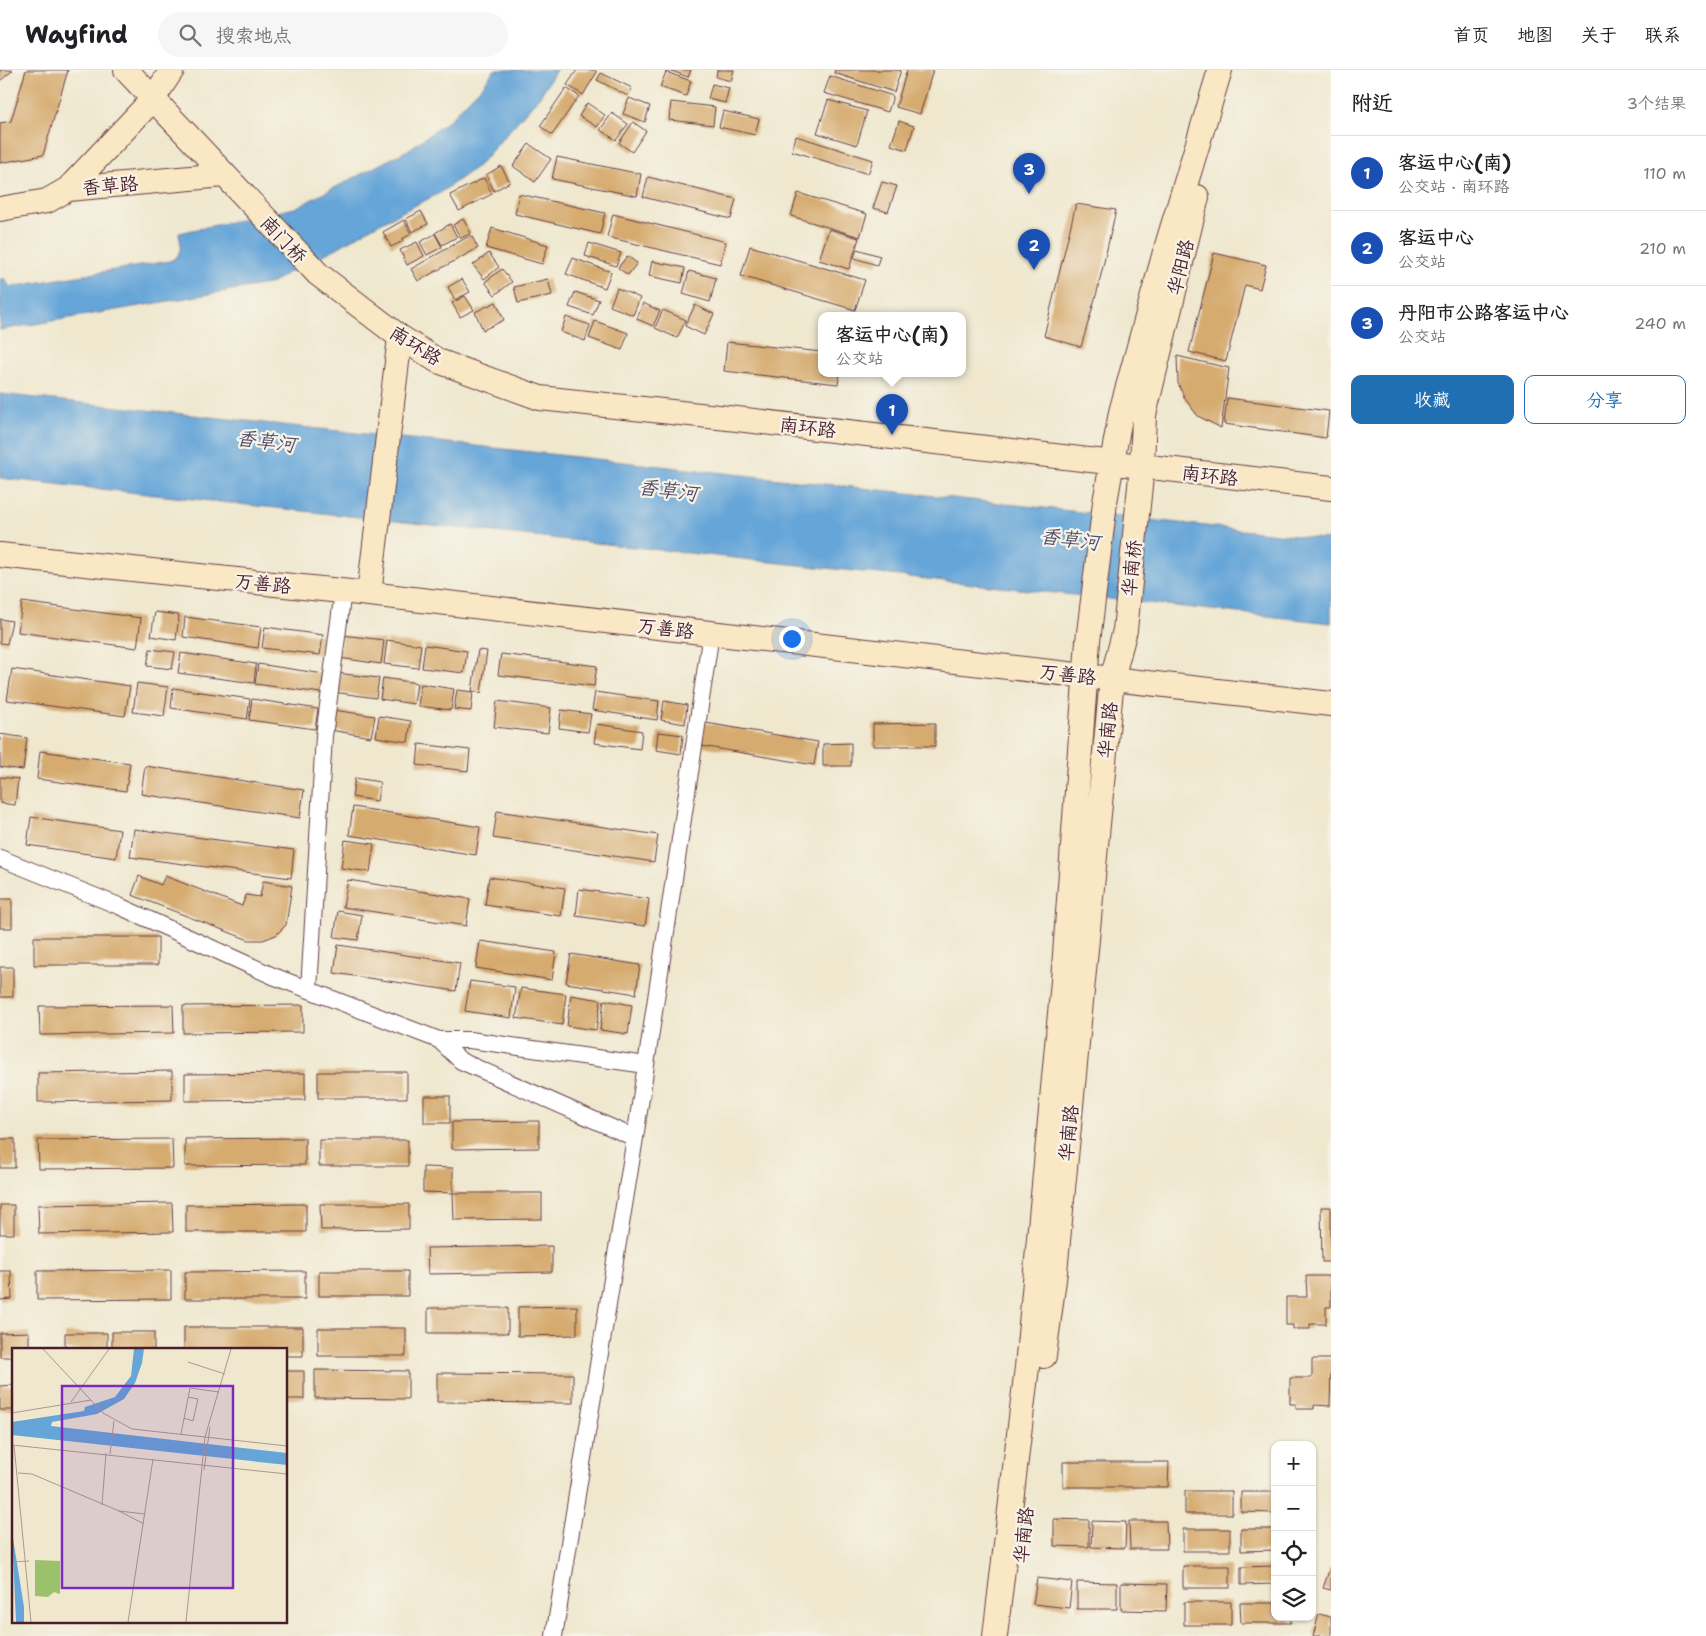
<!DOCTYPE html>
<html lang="zh">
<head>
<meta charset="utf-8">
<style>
  :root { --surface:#fff; --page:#f6f6f6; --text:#202124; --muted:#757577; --line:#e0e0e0; --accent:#1f6fb2 }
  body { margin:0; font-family:"Shantell Sans","LXGW WenKai TC",sans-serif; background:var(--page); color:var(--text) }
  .controls { position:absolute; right:15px; bottom:15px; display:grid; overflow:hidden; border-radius:10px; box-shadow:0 1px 4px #0004 }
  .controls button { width:45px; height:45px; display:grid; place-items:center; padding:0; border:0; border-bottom:1px solid var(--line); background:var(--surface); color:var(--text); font:25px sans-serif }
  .you { position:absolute; left:791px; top:568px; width:18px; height:18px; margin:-12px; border:4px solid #fff; border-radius:50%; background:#1a73e8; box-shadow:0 0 0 8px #1a73e833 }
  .badge { display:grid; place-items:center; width:32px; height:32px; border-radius:50%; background:var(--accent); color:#fff; font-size:16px; font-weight:700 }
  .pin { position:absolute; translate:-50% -41px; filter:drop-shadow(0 1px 2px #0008) }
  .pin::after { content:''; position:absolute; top:26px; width:18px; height:15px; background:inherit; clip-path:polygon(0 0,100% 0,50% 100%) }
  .popup { position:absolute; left:818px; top:242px; width:148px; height:65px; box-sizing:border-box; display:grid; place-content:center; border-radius:10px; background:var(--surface); filter:drop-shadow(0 1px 4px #0005); font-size:16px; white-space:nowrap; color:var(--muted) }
  .popup b { font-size:19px; color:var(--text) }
  .popup::after { content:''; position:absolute; left:50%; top:100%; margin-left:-10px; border:10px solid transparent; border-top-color:var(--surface) }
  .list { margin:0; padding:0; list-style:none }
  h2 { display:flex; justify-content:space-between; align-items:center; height:65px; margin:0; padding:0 20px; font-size:21px }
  h2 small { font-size:16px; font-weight:400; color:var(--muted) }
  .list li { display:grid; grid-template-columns:32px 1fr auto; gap:15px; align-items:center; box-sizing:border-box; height:75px; padding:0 20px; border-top:1px solid var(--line) }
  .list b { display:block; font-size:19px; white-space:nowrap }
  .list p { margin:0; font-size:16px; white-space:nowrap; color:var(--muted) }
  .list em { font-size:16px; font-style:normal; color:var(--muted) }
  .actions { display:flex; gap:10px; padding:15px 20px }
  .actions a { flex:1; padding:11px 0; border:1px solid var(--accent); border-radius:10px; text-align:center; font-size:18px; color:var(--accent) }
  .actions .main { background:var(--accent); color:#fff }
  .icon { flex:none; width:28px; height:28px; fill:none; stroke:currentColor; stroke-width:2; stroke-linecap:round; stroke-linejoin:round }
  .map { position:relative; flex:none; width:1331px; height:1566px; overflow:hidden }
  header { display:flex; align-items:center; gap:30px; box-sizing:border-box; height:70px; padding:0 25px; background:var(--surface); border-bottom:1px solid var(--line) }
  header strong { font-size:24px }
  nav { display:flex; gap:28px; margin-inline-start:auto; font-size:18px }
  .search { width:350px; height:45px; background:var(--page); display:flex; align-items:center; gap:12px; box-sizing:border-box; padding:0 18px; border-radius:28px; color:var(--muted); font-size:19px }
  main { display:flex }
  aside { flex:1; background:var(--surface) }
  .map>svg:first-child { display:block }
  .water { fill:#65a5d8; stroke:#586282 }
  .building { fill:#d6ab70 }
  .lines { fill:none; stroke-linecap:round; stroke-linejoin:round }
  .street-casing { stroke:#633d44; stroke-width:18 }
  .secondary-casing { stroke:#633d44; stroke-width:26 }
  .street { stroke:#fff; stroke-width:16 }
  .secondary { stroke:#fae7c3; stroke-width:24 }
  .labels { text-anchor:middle; stroke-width:4.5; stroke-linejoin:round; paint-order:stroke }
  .street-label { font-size:19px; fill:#4a1f2b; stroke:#f7f3e8 }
  .water-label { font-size:20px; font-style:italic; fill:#534e68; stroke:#f7f3e8 }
  .inset-road { fill:none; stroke:#ad988d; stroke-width:1 }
  .view { fill:#7b2cbf; fill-opacity:0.15; stroke:#7b2cbf; stroke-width:2.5 }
  .inset-edge { fill:none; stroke:#4a1f2b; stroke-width:2.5 }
</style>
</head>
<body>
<header>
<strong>Wayfind</strong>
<div class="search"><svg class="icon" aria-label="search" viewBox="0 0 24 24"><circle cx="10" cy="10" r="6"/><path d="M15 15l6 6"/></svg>搜索地点</div>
<nav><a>首页</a><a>地图</a><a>关于</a><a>联系</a></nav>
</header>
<main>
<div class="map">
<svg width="1331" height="1566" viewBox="0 0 1331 1566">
  <rect width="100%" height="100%" fill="#f7f3e8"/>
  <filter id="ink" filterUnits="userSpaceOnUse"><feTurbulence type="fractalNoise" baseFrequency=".02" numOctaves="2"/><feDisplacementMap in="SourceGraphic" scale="10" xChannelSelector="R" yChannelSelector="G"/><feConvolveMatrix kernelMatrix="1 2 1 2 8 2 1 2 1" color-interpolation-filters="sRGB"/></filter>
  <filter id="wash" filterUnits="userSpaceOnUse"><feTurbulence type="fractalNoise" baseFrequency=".0096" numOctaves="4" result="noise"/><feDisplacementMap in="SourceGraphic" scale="20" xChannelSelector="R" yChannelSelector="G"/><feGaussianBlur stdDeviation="1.12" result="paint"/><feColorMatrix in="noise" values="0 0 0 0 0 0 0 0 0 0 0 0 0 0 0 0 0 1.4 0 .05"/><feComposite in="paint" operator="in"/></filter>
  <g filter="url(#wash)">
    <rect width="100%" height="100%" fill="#efe8cf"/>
    <path class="water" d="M494,0H556L540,26L479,95L440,123L380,153L337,178L287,203L273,213L0,260V209H5L10,217L170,191L178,186L181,176L179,163L295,138L408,80L447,52L485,13Z
      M0,324C444,373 888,420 1331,470V553L0,408Z"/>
    <g id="blocks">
      <path class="building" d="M0,0H13L0,11Z
        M26,0H68L43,85L0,93V53L11,51Z
        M577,0H594L597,2L583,25L567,15Z
        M669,0H691L688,7Z
        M717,0H734L731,11L716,7Z
        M835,0H901L894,22L834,3Z
        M907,0H933L920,44L896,37Z
        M666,2L691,11L686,26L660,17Z
        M601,3L632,18L628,26L597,10Z
        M830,6L893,26L888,42L824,23Z
        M712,14L729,18L725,33L708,29Z
        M566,18L579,26L552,65L540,56Z
        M629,28L650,36L645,52L623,44Z
        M828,30L867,41L857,75L817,63Z
        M671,32L715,37L713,55L669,50Z
        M587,33L605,45L597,57L579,46Z
        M723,41L759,49L755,65L719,57Z
        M612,43L628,54L616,70L600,60Z
        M899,51L914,56L907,80L891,75Z
        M633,52L646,61L632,82L619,73Z
        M796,66L873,90L868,104L792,81Z
        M529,74L551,89L535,112L513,96Z
        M557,87L641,104L637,126L552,109Z
        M501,96L510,112L494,121L486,105Z
        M648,107L736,129L731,149L643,127Z
        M484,108L492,124L459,141L450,125Z
        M882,112L897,116L888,142L873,138Z
        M798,123L867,144L860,167L791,146Z
        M519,124L605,143L600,164L515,144Z
        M1076,134L1116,140L1097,222L1081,277L1044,266Z
        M421,141L428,154L412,162L406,149Z
        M613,144L726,172L720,194L607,167Z
        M463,149L471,163L461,168L453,155Z
        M404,150L411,164L402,169L403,171L391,177L383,162Z
        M450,154L457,167L442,175L435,163Z
        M492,158L548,175L542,194L486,178Z
        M829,159L859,168L849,199L819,190Z
        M435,164L442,177L427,185L420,172Z
        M471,165L478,178L418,211L411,199Z
        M417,172L424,186L407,195L400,180Z
        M589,173L621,183L616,196L585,186Z
        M750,176L865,210L855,240L741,206Z
        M857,179L880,186L877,195L854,188Z
        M489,183L499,197L484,209L473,195Z
        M1214,183L1266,195L1260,219L1245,215L1226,291L1189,282Z
        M627,186L637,193L628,205L618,198Z
        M573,188L611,202L605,218L566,204Z
        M652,191L685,198L682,213L649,206Z
        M502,199L512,212L495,225L485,212Z
        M689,201L716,208L710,232L683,224Z
        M462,209L470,222L455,230L448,217Z
        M548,209L552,225L518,233L514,217Z
        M617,218L640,228L633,245L610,236Z
        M575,222L599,230L593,245L569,237Z
        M465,226L474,240L460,247L452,233Z
        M496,232L504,250L483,260L475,242Z
        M643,233L660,241L653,256L637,249Z
        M695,235L714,244L704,265L685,256Z
        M663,240L686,250L677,268L655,258Z
        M566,247L590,255L585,271L561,262Z
        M595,251L628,263L622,280L589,268Z
        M727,272L822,282V304H840L838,314L724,301Z
        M1177,286L1229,298L1221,358L1198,346L1185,329L1178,313Z
        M1227,328L1329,341L1326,368L1224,354Z
        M22,532L141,548L137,578L18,562Z
        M155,542L179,545L176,570L151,566Z
        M185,547L261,557L258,578L183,567Z
        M0,549L12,551L7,574L0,573Z
        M265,557L323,565L320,585L262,578Z
        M342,565L384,570L381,594L339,588Z
        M387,570L421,575L418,598L384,594Z
        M425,575L467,581L464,603L422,598Z
        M150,579L175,582L172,599L147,596Z
        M478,580L487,581L481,623L472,621Z
        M181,583L256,594L254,613L178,603Z
        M501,584L597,596L594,616L498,605Z
        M258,594L324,604L321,623L255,614Z
        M12,599L130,616L125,646L7,630Z
        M336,603L379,608L376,628L333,622Z
        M383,608L417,613L414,634L380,629Z
        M137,613L168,617L164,646L133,642Z
        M421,614L454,619L451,640L418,636Z
        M173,618L250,629L247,649L171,638Z
        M457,620L473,622L471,641L454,639Z
        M595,622L659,631L657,650L592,640Z
        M252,629L318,639L315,659L249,650Z
        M497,631L551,638L548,663L494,657Z
        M664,631L687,635L685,654L661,650Z
        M333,640L375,646L371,667L330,660Z
        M561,640L591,644L588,662L559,658Z
        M379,646L411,651L408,672L376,667Z
        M700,652L818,672L814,695L696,675Z
        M935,653V676H873V654Z
        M597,654L642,661L640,679L594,673Z
        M658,662L683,665L681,684L656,680Z
        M0,664L27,668L23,700L0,697Z
        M851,673V696H823V674Z
        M419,674L470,680L468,701L417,695Z
        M40,681L130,693L126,721L37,709Z
        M145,696L304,720L300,748L141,724Z
        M0,707L18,709L15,735L0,733Z
        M355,708L380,712L377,731L352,727Z
        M353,737L480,757L476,785L349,765Z
        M497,741L658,765L654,792L493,768Z
        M31,747L120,760L116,788L27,775Z
        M134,759L294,780L291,808L130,787Z
        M345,770L374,774L370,802L341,798Z
        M139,806L161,815L165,806L242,836L246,825L260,827L263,811L292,816L286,855L276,865L263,870H249L132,825Z
        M489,807L565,818L561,846L485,835Z
        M348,810L470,829L466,856L343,837Z
        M579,819L649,829L645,856L576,846Z
        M0,829H12V858H0Z
        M338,841L362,845L358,870L334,867Z
        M34,867H158V895H34Z
        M480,871L556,882L552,910L476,898Z
        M338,875L460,893L456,921L334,903Z
        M571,884L640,895L636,924L566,913Z
        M0,897H13V927H0Z
        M470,911L515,917L511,948L465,941Z
        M521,918L566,924L562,955L516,948Z
        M571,925L601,930L596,960L567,956Z
        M604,930L632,935L628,964L600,960Z
        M173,935L174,963L40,965L39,936Z
        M303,935V962L183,963V936Z
        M172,1001V1030L38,1032V1003Z
        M318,1002H407V1028H318Z
        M305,1003V1030L185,1031V1004Z
        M424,1026H450V1053H424Z
        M539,1051V1078L452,1079V1052Z
        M305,1068V1095L185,1096V1069Z
        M0,1069H15V1098H0Z
        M172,1069L173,1098L39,1099L38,1070Z
        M319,1070H408V1096H319Z
        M423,1097L453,1098V1123L423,1122Z
        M453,1123H542V1149L454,1150Z
        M172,1133L173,1162L39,1164L38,1135Z
        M306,1134V1162H186V1135Z
        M320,1134H409V1159L321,1160Z
        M0,1135H14V1164H0Z
        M1321,1137H1331V1192H1322Z
        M552,1176V1202L428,1204L427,1178Z
        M171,1200V1229L37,1230V1201Z
        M0,1201H11L12,1229L0,1230Z
        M305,1201V1229H185V1202Z
        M319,1201H408V1226H319Z
        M1306,1206H1331V1237H1326V1254H1310V1259H1293V1255H1286V1227H1307Z
        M577,1236V1265L518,1266V1237Z
        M428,1238H508V1263H428Z
        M184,1257H303V1286H286V1280H184Z
        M318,1258H406V1286H318Z
        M29,1262V1280H14V1287H0V1263Z
        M112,1262H154V1280H112Z
        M65,1263H107V1280H65Z
        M1312,1289H1331L1330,1336L1314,1335V1339H1296V1334H1290V1308H1312Z
        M315,1300L408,1301V1329L315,1328Z
        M286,1301H304V1329H286Z
        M437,1303L573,1304V1333L437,1332Z
        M14,1315V1340H0V1316Z
        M1063,1392H1169L1168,1417H1063Z
        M1185,1421H1232V1444H1185Z
        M1241,1422H1275V1443L1241,1442Z
        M1054,1449L1089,1450V1477L1054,1476Z
        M1092,1451L1126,1452L1125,1478L1091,1477Z
        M1129,1451H1166L1167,1479H1130Z
        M1183,1459H1230V1481H1183Z
        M1241,1459H1275V1480L1241,1481Z
        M1331,1495V1520L1323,1518Z
        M1183,1496H1230V1518H1183Z
        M1275,1496V1514L1241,1515V1497Z
        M1037,1508L1072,1512L1069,1538L1033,1534Z
        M1077,1512L1117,1513V1539H1077Z
        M1121,1513L1167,1514L1166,1541L1121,1540Z
        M1184,1532H1231V1555H1184Z
        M1240,1533H1275V1547H1291V1553H1241Z
        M1319,1544L1331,1547V1566H1313Z"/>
    </g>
  </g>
  <g filter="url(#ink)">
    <use href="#blocks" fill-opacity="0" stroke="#633d44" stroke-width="1"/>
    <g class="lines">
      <defs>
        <path id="street" d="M0,788L119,836L273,906L439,970H470L646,995
          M309,920L324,666L343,521
          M439,970L461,991L635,1068
          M554,1566L635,1068L711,563"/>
        <path id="secondary" d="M126,0L318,204L400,267L438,291L540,328L737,349L1331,418
          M68,119L153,29L172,0
          M0,139L47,131L68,119L224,105
          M0,485L369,524L1331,634
          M369,524L400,267
          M1044,1286L1055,1202L1112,609L1125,560L1142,397L1144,345L1197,127
          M995,1566L1027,1297L1063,911L1088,571L1105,432L1121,342L1165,182L1220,0"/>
      </defs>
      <use href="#street" class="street-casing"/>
      <use href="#secondary" class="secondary-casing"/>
      <use href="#street" class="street"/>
      <use href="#secondary" class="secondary"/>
    </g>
  </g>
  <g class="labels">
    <g class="street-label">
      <text transform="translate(110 115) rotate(-5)" y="7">香草路</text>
      <text transform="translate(284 169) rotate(46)" y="7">南门桥</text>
      <text transform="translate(1180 197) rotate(-76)" y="7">华阳路</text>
      <text transform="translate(416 275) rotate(32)" y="7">南环路</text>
      <text transform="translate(808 357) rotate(7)" y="7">南环路</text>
      <text transform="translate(1210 405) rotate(7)" y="7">南环路</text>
      <text transform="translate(1131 498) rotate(-84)" y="7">华南桥</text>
      <text transform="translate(263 513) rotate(6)" y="7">万善路</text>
      <text transform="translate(666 558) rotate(7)" y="7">万善路</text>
      <text transform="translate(1068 604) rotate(7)" y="7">万善路</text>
      <text transform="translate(1107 660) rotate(-84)" y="7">华南路</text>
      <text transform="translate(1068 1063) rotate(-84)" y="7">华南路</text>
      <text transform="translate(1023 1465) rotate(-84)" y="7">华南路</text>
    </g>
    <g class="water-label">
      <text transform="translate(266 371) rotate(7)" y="7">香草河</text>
      <text transform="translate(668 420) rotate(7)" y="7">香草河</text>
      <text transform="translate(1070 469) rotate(7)" y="7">香草河</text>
    </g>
  </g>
  <g transform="translate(12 1278)">
    <rect width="275" height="275" fill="#efe8cf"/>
    <path d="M23,212L48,213V246L42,244L36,249L23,248Z" fill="#9bc16c"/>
    <path d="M122,1H132L130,15L123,35L112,51L85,66L40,74L39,78L275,105V117L0,87V74L72,63L73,59L103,49L119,28ZM0,184L12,259V274H4Z" fill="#65a5d8"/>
    <path class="inset-road" d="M31,1L91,65M176,14L213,26M59,54L97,1M0,65L79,52M91,65L120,81L275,98M172,70L181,73L186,51L176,49M169,86L178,40L207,44M0,97L275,126M2,97L19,274M98,106L102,73M192,122L198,79M6,125L20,126L107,163L133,166M90,157L94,105M107,163L132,176M0,214L17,213M116,274L141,111M174,274L193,89L219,1"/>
    <path class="view" d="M50,38H221V240H50Z"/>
    <rect width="275" height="275" class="inset-edge"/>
  </g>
</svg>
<div class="controls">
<button>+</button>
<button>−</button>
<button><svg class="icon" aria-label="locate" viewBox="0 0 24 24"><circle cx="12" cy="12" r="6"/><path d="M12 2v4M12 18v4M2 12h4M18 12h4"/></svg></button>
<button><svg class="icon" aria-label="layers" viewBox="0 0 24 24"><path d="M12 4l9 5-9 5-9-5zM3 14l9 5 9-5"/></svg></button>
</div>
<div class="you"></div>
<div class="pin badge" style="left:892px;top:365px;background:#1a4fb4">1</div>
<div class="popup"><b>客运中心(南)</b>公交站</div>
<div class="pin badge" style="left:1034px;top:200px;background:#1a4fb4">2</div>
<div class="pin badge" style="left:1029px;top:124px;background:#1a4fb4">3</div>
</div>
<aside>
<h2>附近<small>3个结果</small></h2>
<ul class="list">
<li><span class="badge" style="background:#1a4fb4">1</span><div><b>客运中心(南)</b><p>公交站 · 南环路</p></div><em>110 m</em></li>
<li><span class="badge" style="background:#1a4fb4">2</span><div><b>客运中心</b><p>公交站</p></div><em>210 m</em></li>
<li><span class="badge" style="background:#1a4fb4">3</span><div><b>丹阳市公路客运中心</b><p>公交站</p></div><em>240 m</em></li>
</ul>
<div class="actions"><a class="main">收藏</a><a>分享</a></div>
</aside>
</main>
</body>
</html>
